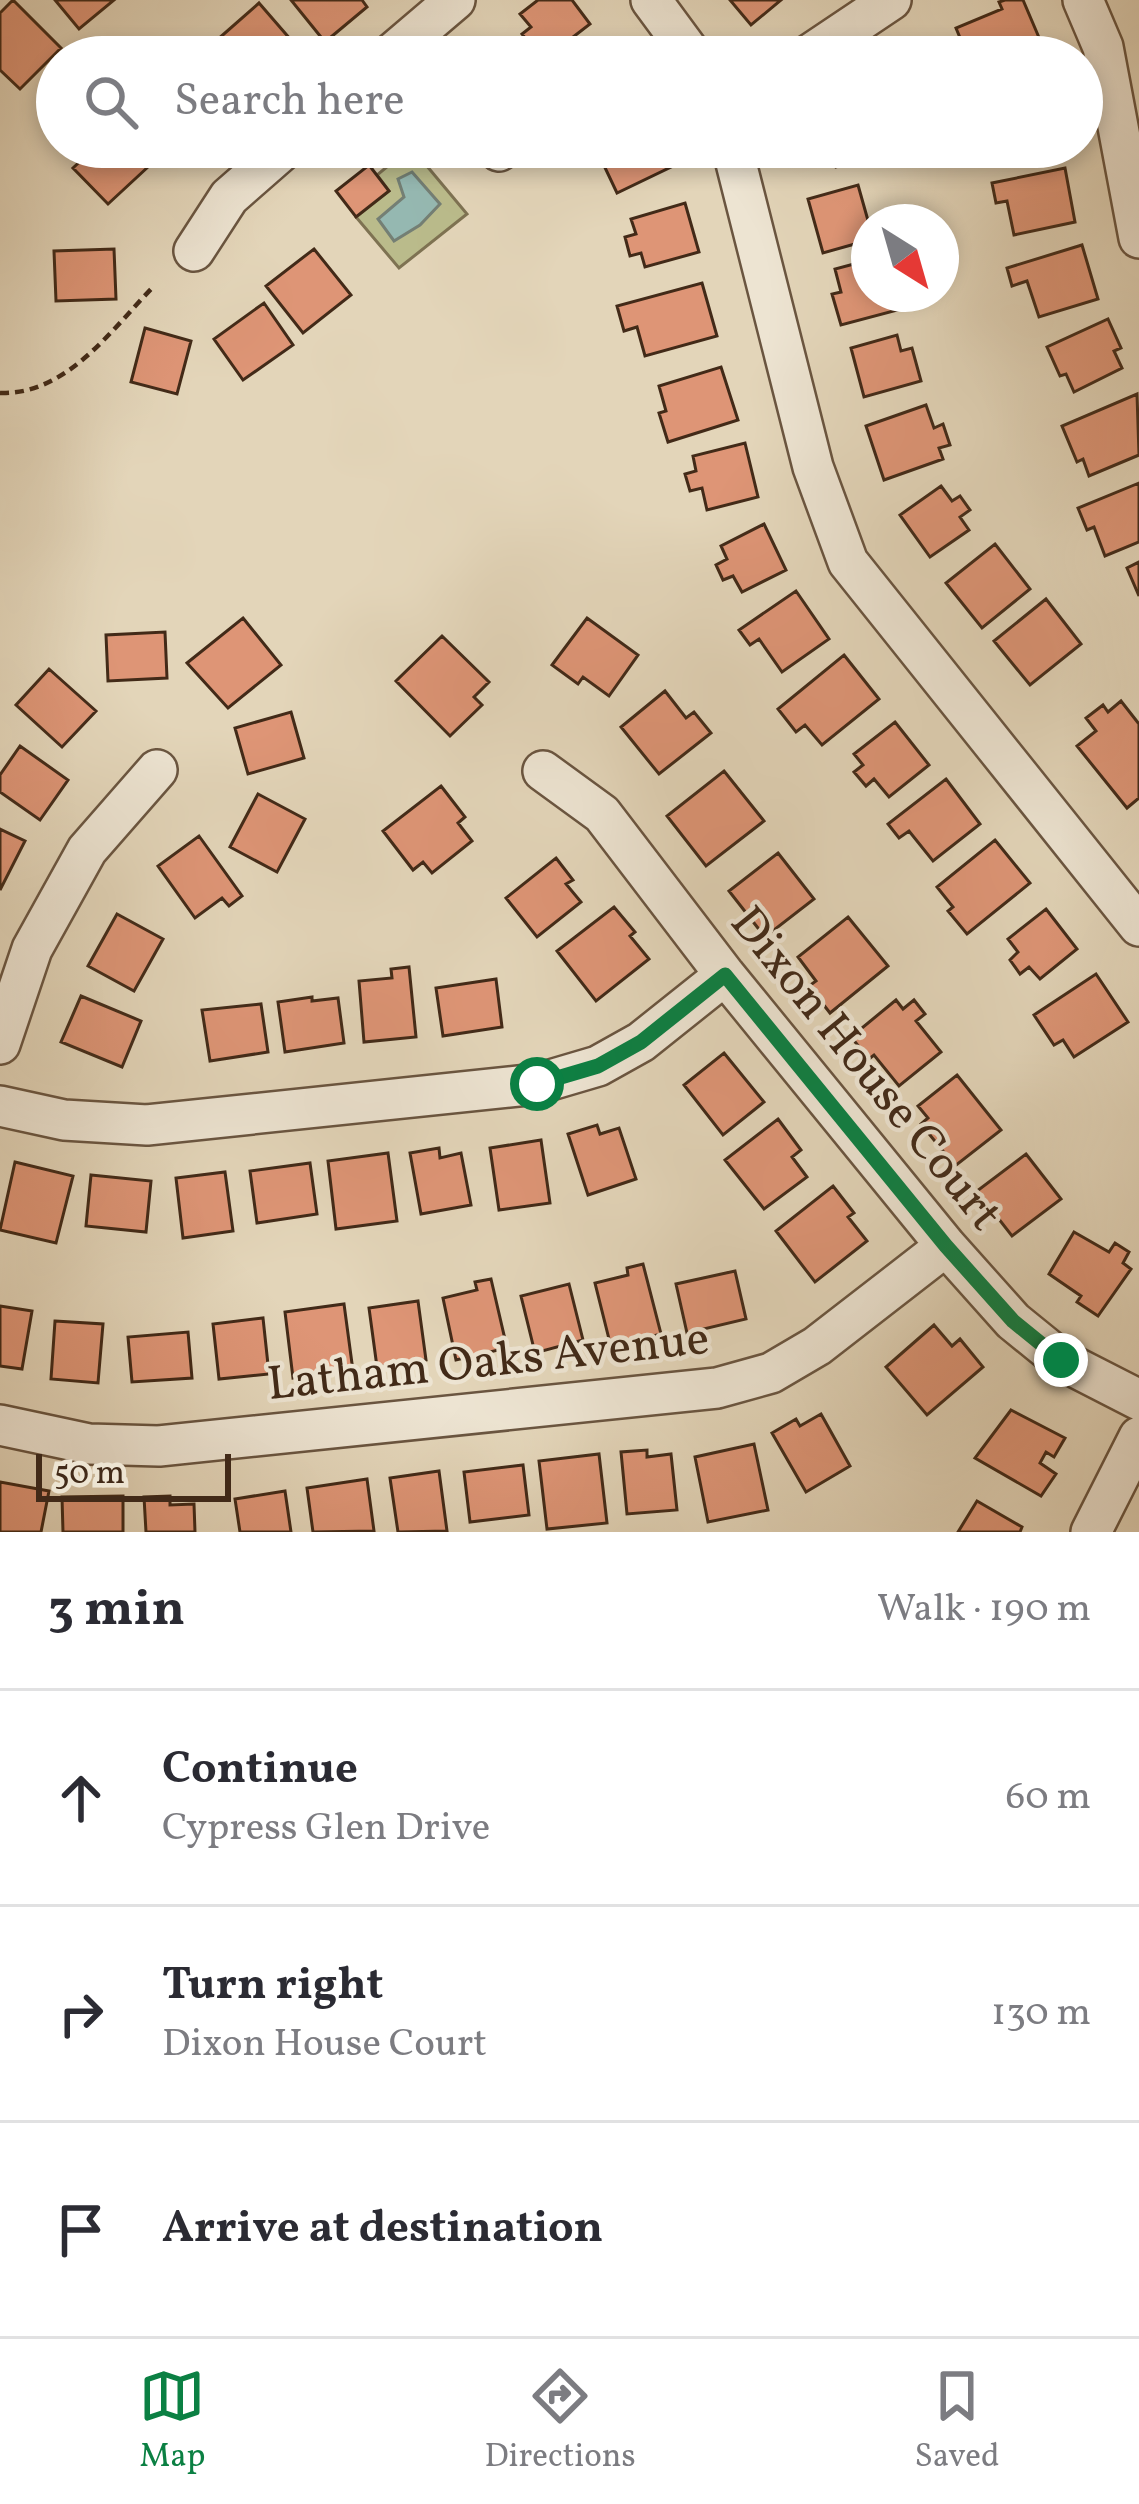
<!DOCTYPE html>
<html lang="en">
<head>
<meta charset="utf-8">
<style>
  :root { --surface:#fff; --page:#f2f2f3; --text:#2b2b33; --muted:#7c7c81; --line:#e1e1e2; --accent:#0b8043 }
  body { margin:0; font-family:Vollkorn,serif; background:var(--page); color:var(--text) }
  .compass { position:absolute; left:851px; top:204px; width:108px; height:108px; border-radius:50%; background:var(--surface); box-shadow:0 6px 18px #0003; rotate:143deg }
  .scale { position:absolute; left:36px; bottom:30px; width:195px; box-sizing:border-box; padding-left:12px; border:6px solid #422a18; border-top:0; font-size:33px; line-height:42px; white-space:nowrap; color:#422a18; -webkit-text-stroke:9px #ede4d2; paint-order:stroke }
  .stop { position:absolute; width:36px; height:36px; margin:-27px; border:9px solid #0b8043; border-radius:50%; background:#fff }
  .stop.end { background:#0b8043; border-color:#fff; box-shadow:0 3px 12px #0008 }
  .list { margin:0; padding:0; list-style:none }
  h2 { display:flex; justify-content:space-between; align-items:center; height:156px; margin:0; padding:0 48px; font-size:51px }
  h2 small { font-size:39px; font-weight:400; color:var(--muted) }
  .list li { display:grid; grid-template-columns:78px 1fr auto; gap:36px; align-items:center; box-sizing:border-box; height:216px; padding:0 48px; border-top:3px solid var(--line) }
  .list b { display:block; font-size:45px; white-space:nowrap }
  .list p { margin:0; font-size:39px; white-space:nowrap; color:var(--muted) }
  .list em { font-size:39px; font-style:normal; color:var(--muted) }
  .icon { flex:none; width:66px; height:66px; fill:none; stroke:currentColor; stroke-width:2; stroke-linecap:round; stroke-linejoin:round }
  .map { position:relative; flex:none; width:1139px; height:1532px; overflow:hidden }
  .search { position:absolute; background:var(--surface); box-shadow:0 6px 18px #0003; left:36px; right:36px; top:36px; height:132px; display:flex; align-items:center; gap:30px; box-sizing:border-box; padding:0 42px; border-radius:66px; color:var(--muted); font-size:45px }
  .sheet { height:804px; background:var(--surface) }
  nav { display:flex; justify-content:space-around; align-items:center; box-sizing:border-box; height:168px; border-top:3px solid var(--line); background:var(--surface); font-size:33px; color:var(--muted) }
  nav a { display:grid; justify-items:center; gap:6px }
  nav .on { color:var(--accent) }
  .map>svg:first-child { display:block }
  .green { fill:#babb8b; stroke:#7e7252; stroke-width:3 }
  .water { fill:#95b8b1; stroke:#747f74; stroke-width:3 }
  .building { fill:#de9576; stroke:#422a18; stroke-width:3 }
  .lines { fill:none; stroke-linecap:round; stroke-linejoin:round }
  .minor-casing { stroke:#6a5540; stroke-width:44 }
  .path { stroke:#422a18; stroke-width:4.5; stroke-dasharray:9 6; stroke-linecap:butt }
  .minor { stroke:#ede4d2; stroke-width:39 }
  .route { stroke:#0b8043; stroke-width:15 }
  .labels { text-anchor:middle; stroke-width:9; stroke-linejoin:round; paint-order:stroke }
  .street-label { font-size:48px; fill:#422a18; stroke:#ede4d2 }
</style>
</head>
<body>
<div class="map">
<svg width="1139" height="1532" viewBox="0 0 1139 1532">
  <rect width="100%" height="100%" fill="#e3d5b9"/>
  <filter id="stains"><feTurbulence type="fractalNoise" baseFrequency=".00167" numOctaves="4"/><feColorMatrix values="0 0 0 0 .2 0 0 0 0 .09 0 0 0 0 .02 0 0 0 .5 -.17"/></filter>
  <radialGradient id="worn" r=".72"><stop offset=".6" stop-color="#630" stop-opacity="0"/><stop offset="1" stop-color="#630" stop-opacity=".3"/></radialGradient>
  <path class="green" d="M411,147L467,214L399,268L356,217L389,191L377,175Z"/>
  <path class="water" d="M412,172L440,204L420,225L394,241L378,219L404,197L398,179Z"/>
  <path class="building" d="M13,0L61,48L20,89L0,70V13Z
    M55,0H114L79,29Z
    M291,0H362L367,7L325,42Z
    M538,0H572L590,24L551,54L542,41L533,48L522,34L531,27L520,14Z
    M730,0H781L751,25Z
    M1005,0H1023L1046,54L968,57L956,28L1002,9L999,2Z
    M259,3L304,55L301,57H231L217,40Z
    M607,40L619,57H583Z
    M85,147H131L149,166L108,204L73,168L90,152Z
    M582,147H663L673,166L617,193L600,157L589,162Z
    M830,147H881L883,153L836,167Z
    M1017,147H1068L1020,158Z
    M369,165L389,191L356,217L336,191Z
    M1065,168L1075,222L1014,235L1007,201L996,203L992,183Z
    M858,185L869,224V240L823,253L808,199Z
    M685,203L699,252L645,267L641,253L630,256L625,237L636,234L631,219Z
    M1082,245L1098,299L1039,317L1027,281L1012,286L1007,268Z
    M114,249L116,299L56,301L54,251Z
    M314,249L351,295L303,333L266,286Z
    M869,260V294H901L905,308L841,325L832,294L841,292L835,269Z
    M702,283L717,336L645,356L637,327L624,331L617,306Z
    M264,303L293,345L243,380L214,339Z
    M1108,319L1121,348L1114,351L1122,368L1074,392L1066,374L1060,376L1047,347Z
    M145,328L191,341L177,394L131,382Z
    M897,335L901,351L912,348L921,381L864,397L851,348Z
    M721,367L738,420L668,442L659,413L666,411L659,386Z
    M1137,394L1139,455L1089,476L1083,459L1077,462L1062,426Z
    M926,405L934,428L943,424L950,445L939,448L943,459L884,480L866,426Z
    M745,443L758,497L707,510L702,488L690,491L685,474L696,471L693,456Z
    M1139,483V542L1105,556L1094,527L1087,530L1078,508Z
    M941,486L952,501L960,496L970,510L960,517L969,530L930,557L900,515Z
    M764,524L786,570L742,592L733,576L723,580L716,565L727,559L721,546Z
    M995,544L1030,589L982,628L946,583Z
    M1139,562V596L1127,568Z
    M796,591L829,639L782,672L759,639L750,645L739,630Z
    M1046,599L1081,644L1030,685L994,641Z
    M243,618L281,665L228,708L187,663Z
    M587,618L638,655L609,696L583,677L578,684L552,665Z
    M165,632L167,678L108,681L106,635Z
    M442,636L489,682L474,697L482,705L450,736L396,681Z
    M844,655L879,699L822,745L805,725L796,732L778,709Z
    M49,669L96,711L62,747L16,705Z
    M665,691L686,718L694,712L711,733L659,774L621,727Z
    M1121,701L1139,724V798L1127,808L1077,746L1096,731L1086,718L1103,705L1108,712Z
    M291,712L304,758L248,774L235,728Z
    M895,722L929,765L889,797L874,779L866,786L854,772L863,765L854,754Z
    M20,746L68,780L40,820L0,792V775Z
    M724,771L764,821L706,866L667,816Z
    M946,779L980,824L933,861L909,831L899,838L888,824Z
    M441,786L465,817L458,823L472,841L432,873L423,862L413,870L383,831Z
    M258,794L305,819L277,872L230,847Z
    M0,829L25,841L0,890Z
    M199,836L242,896L229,906L222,898L195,918L158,866Z
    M995,840L1030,883L967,934L948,911L953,907L937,887Z
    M778,853L814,899L765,937L729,891Z
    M556,858L573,880L566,884L581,902L537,937L506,898Z
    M614,907L635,932L630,936L649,959L596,1001L557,951Z
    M1046,909L1077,949L1040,979L1029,967L1020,974L1010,960L1018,952L1008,939Z
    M117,914L163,939L134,991L88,966Z
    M848,917L888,966L830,1013L809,986L816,981L798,957Z
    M409,967L416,1037L364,1042L359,981L392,978L391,969Z
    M1096,974L1128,1022L1074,1057L1063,1040L1054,1045L1034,1015Z
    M496,979L502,1027L443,1036L436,988Z
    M81,996L141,1021L122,1067L61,1042Z
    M312,997V1001L338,998L344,1043L285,1052L278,1002Z
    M896,1000L903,1009L914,1000L925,1014L916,1021L941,1052L899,1086L874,1055L869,1059L851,1037Z
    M261,1004L268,1052L210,1061L202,1010Z
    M724,1053L764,1102L723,1135L684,1085Z
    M957,1075L1001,1130L955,1166L921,1124L928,1118L918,1106Z
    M778,1119L801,1150L792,1157L807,1177L764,1209L725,1160Z
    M597,1125L600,1134L619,1128L636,1179L588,1195L568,1134Z
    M541,1140L550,1203L499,1210L490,1148Z
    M439,1148L440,1158L461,1153L471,1205L421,1214L410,1153Z
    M388,1153L397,1221L336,1229L328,1161Z
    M1026,1154L1061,1199L1012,1236L977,1191Z
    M15,1162L73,1176L56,1243L0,1230Z
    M310,1163L317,1214L257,1223L250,1171Z
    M225,1172L233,1231L183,1238L176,1178Z
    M91,1175L151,1181L146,1232L86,1226Z
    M833,1186L854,1213L848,1217L867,1241L815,1282L776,1231Z
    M1074,1232L1109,1252L1115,1243L1129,1252L1123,1263L1131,1269L1098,1316L1077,1302L1081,1296L1049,1274Z
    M643,1264L661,1334L611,1347L595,1283L628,1275L627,1268Z
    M735,1271L746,1319L687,1333L676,1284Z
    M491,1279L507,1348L456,1360L443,1298L477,1290L475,1282Z
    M569,1284L583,1340L535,1353L521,1296Z
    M418,1301L426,1360L377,1367L369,1308Z
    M344,1304L353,1371L293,1378L285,1312Z
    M0,1306L32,1311L22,1369L0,1366Z
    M263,1318L269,1374L219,1379L213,1324Z
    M55,1321L103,1324L98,1383L51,1379Z
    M934,1325L952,1346L960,1339L983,1367L927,1415L886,1367Z
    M188,1332L192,1378L132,1382L128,1337Z
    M1011,1410L1065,1438L1054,1457L1046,1452L1040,1463L1056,1474L1041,1496L975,1458Z
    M821,1414L850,1466L806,1492L772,1433L796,1419L800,1426Z
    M754,1444L768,1510L708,1522L695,1457Z
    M647,1450V1457L671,1454L677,1510L627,1514L621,1452Z
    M599,1454L607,1523L547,1529L539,1461Z
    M523,1465L529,1515L470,1522L464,1472Z
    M439,1471L447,1531L398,1532L390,1478Z
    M367,1479L374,1531L313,1532L307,1488Z
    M0,1482L49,1491L41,1532H0Z
    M285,1491L291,1532H240L235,1499Z
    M123,1496V1532H63L62,1497Z
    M170,1496V1505L194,1504L195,1532H146L144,1497Z
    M977,1501L1022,1527L1020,1532H958Z"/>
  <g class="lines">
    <defs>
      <path id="minor" d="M651,0L693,57
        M1083,0L1103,47L1139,238
        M388,57L455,0
        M806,57L891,0
        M496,147L499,151
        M732,147L813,467L848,562L1139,926
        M194,251L229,197L286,147
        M543,771L602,814L725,975L946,1246L1013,1321L1061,1360L1139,1400
        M0,1044L32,949L87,850L157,770
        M0,1106L64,1120L147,1125L537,1084L598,1066L641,1042L725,975
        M0,1425L89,1444L159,1446L717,1388L771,1373L817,1346L946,1246
        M1091,1532L1139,1437"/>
    </defs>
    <use href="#minor" class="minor-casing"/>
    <path class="path" d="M0,393C67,395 111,330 154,286"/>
    <use href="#minor" class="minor"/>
  </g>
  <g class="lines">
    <path class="route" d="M537,1084L598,1066L641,1042L725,975L946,1246L1013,1321L1061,1360"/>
  </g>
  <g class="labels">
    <g class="street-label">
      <text transform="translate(868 1067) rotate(51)" y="17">Dixon House Court</text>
      <text transform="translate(488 1359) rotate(-6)" y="17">Latham Oaks Avenue</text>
    </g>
  </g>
  <rect width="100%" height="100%" filter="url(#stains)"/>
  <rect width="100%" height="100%" fill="url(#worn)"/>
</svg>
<svg class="compass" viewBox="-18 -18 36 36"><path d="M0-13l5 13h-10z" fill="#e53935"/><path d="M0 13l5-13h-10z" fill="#7c7c81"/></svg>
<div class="scale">50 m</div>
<div class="stop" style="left:537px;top:1084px"></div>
<div class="stop end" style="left:1061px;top:1360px"></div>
<div class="search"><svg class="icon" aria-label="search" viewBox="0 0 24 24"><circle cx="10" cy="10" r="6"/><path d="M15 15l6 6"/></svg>Search here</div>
</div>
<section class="sheet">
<h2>3 min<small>Walk · 190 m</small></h2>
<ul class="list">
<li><svg class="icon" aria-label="ahead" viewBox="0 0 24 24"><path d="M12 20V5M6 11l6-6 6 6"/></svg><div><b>Continue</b><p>Cypress Glen Drive</p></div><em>60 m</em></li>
<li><svg class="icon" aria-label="right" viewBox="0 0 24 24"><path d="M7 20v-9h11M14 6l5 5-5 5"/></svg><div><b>Turn right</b><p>Dixon House Court</p></div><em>130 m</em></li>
<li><svg class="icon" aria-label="arrive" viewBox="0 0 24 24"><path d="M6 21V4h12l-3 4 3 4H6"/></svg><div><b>Arrive at destination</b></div></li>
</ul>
</section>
<nav>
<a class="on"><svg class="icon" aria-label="map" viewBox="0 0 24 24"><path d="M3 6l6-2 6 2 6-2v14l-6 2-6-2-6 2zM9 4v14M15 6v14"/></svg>Map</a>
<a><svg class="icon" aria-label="directions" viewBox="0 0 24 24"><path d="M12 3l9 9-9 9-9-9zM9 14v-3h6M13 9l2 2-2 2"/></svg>Directions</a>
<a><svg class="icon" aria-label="saved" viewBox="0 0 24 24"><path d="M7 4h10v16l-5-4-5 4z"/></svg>Saved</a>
</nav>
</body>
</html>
